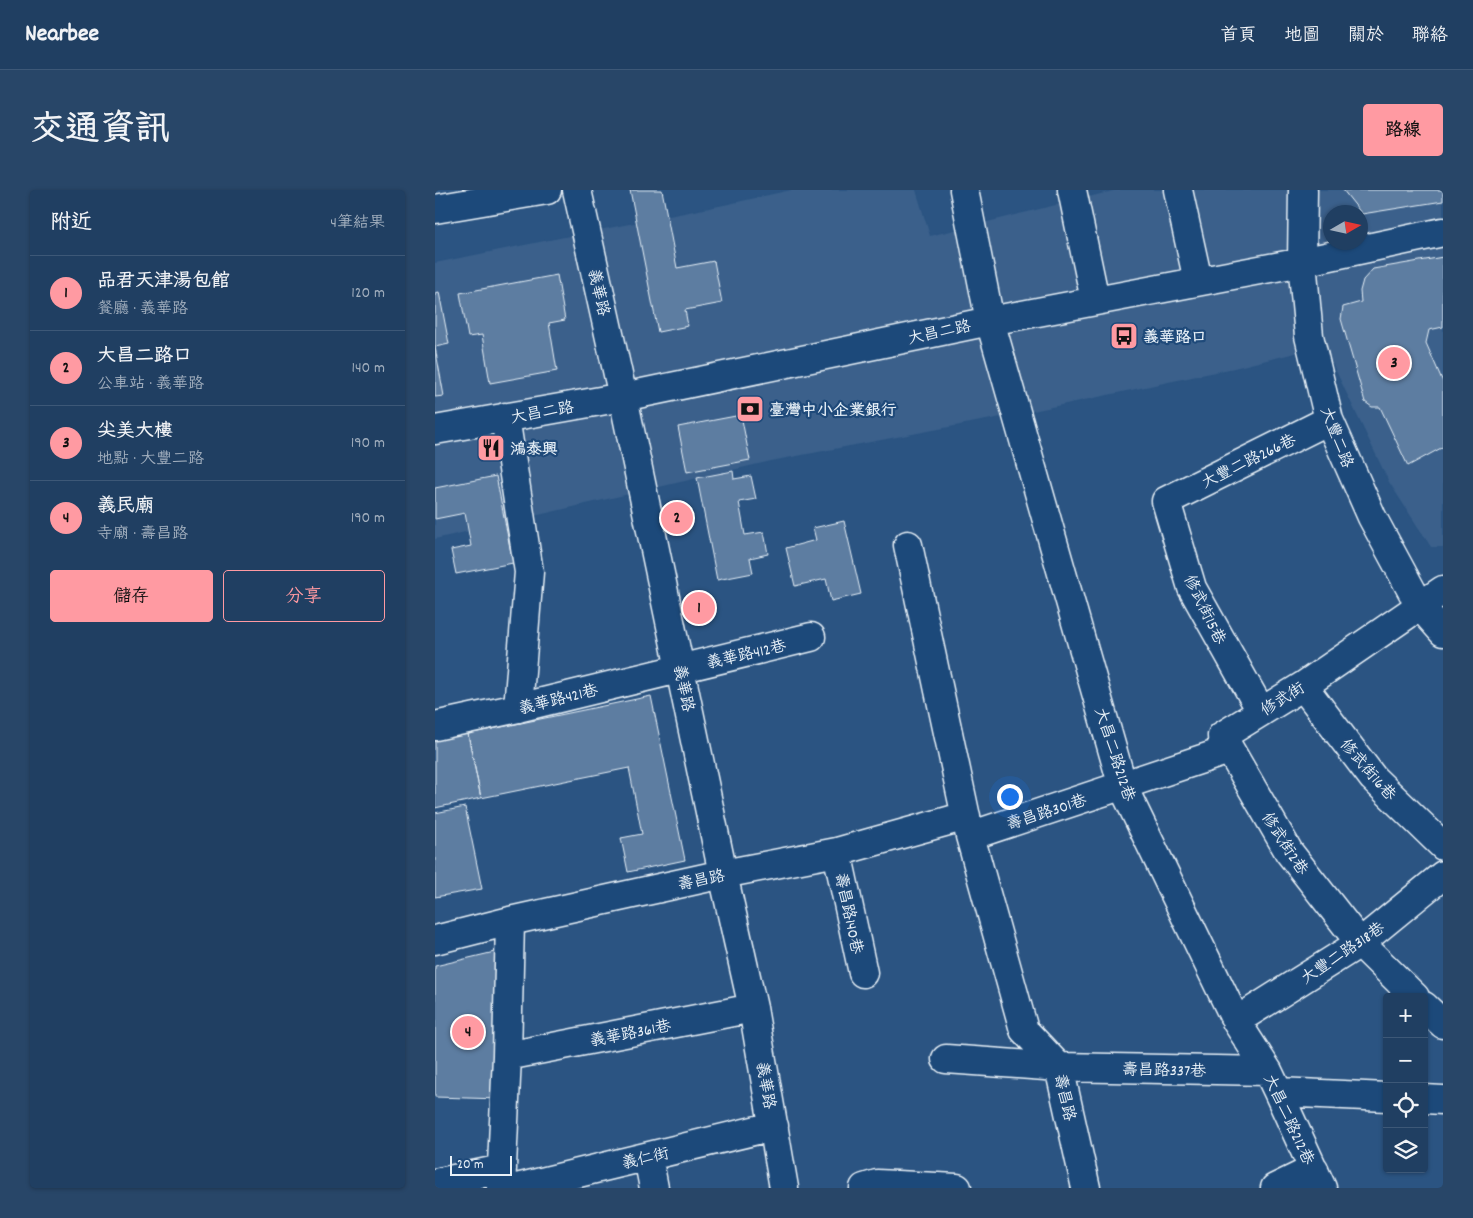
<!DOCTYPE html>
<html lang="zh-TW">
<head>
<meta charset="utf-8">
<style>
  :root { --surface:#203f62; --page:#284668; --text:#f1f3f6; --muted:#a2afbe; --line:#3d5877; --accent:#ff9aa2 }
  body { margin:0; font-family:Dekko,"LXGW WenKai TC",sans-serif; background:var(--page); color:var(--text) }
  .controls { position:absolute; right:15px; bottom:15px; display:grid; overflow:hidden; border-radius:5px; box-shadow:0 1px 4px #0004 }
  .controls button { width:45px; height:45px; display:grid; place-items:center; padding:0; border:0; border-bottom:1px solid var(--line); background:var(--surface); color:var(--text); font:25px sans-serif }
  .compass { position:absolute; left:888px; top:15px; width:45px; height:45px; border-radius:50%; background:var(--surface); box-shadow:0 1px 4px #0004; rotate:81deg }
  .scale { position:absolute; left:15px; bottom:12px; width:62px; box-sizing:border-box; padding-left:5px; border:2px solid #e8f1f8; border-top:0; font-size:14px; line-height:18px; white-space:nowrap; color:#e8f1f8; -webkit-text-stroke:4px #1f4a7a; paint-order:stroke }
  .you { position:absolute; left:574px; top:606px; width:18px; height:18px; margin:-12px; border:4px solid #fff; border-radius:50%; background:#1a73e8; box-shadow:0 0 0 8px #1a73e833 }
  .badge { display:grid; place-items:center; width:32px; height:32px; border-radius:50%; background:var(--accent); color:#111; font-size:16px; font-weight:700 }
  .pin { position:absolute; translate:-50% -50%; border:2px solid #fff; box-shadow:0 1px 5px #0006 }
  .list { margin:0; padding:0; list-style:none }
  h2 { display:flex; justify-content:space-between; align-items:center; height:65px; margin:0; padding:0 20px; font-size:21px }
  h2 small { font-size:16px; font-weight:400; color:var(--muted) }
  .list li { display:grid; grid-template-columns:32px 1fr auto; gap:15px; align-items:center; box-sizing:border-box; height:75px; padding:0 20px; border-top:1px solid var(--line) }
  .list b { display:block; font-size:19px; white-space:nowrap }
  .list p { margin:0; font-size:16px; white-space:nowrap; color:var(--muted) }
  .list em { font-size:16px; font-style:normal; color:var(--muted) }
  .actions { display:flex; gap:10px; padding:15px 20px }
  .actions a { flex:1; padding:11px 0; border:1px solid var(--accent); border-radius:5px; text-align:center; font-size:18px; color:var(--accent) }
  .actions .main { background:var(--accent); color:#111 }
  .icon { flex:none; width:28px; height:28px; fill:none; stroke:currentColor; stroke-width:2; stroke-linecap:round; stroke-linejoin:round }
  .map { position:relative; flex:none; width:1008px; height:998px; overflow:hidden; border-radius:5px }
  header { display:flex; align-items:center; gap:30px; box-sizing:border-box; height:70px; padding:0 25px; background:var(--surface); border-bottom:1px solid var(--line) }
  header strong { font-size:24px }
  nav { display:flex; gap:28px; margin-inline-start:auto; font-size:18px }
  .intro { display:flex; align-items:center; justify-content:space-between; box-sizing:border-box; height:120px; padding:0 30px }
  h1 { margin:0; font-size:35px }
  .button { padding:12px 22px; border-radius:5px; background:var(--accent); color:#111; font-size:18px; font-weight:700 }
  main { display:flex; gap:30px; padding:0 30px }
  aside { flex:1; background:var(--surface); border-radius:5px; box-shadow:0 1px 4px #0004 }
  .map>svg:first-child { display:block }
  .built { fill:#3a608b; fill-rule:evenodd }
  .building { fill:#5d7da1; stroke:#e8f1f8 }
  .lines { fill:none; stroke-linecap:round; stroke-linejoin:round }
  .minor-casing { stroke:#e8f1f8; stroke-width:31 }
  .minor { stroke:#1f4a7a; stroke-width:28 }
  .labels { text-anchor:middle; stroke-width:4.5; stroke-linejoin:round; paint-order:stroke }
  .street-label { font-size:16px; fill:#e8f1f8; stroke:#1f4a7a }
  .poi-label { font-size:16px; font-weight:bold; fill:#e8f1f8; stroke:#1f4a7a; text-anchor:start }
</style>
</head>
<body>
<header>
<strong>Nearbee</strong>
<nav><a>首頁</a><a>地圖</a><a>關於</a><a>聯絡</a></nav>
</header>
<div class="intro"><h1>交通資訊</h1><a class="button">路線</a></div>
<main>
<aside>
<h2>附近<small>4筆結果</small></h2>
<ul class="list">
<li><span class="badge">1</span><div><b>品君天津湯包館</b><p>餐廳 · 義華路</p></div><em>120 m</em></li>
<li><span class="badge">2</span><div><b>大昌二路口</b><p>公車站 · 義華路</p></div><em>140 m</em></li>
<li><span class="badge">3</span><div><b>尖美大樓</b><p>地點 · 大豐二路</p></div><em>190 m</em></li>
<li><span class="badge">4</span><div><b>義民廟</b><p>寺廟 · 壽昌路</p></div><em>190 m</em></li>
</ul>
<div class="actions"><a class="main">儲存</a><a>分享</a></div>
</aside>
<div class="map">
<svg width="1008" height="998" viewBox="0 0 1008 998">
  <rect width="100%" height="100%" fill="#2b5482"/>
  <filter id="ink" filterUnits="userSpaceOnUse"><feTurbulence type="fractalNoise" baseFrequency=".02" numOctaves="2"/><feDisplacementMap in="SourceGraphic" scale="10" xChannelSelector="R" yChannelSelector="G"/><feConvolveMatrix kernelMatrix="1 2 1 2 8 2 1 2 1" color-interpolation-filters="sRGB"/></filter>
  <g filter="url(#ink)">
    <path class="built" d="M356,0H481L495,46L682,0H1008V357H996L954,292L889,156L799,178L598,221L336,271L0,349V73L289,15ZM896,22H926V52H896Z"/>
    <path class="building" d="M195,0H227L242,78L279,71L287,113L250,120L253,136L223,142Z
      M908,0H1008V11L927,24Z
      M1008,67V137L994,140L991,153L1008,192V257L973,276L945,217H937L930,212L906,129L908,117L926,112L925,101L928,90L938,79Z
      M122,85L130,130L114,133L122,181L55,193L47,145L33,147L25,103Z
      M4,102L14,154L0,157V103Z
      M0,157L9,206L0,207Z
      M306,225L315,270L252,282L243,237Z
      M298,281L299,289L316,286L321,309L304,312L310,345L329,342L333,364L315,368L318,383L282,390L262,288Z
      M61,286L78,373L21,384L16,360L36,356L30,323L0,329V298Z
      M409,331L426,404L396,411L391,389L360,396L351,358L381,350L378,338Z
      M216,506L250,670L193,682L186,648L207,644L194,578L46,608L33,544Z
      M33,544L46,608L0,618V550Z
      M30,617L47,699L0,707V623Z
      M68,760L65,909L0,907V776Z"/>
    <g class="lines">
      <defs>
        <path id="minor" d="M142,0L188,207L288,684L318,818L349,998
          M529,0L555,131L688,597L801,831L833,881L843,902L887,998
          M637,0L660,110
          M743,0L763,91
          M868,0L867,72L874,146L894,230L937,327L985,416L1008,442
          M0,19L112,0
          M70,227L94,382L83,518
          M0,240L188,207L555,131L867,72L1008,42
          M473,355L535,646L589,840L624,877L651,998
          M868,496L938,588L1008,656
          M826,521L757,398L731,311L894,230
          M0,536L83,518L376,447
          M787,546L854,662L925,753L980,807
          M787,546L868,496L1008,400
          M535,646L788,562L787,546
          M402,662L428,783
          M0,750L75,731L288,684L402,662L531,626
          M989,816L1008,834
          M801,831L925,753L1008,685
          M72,866L318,818
          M511,869L624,877L833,881
          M843,902L952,907
          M989,909L1008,910
          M213,967L219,998
          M0,993L67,979
          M66,998L72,866L75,731
          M81,998L339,936
          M429,998L442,994L522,998
          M840,998L879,979"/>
      </defs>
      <use href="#minor" class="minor-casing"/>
      <use href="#minor" class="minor"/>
    </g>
  </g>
  <defs>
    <symbol id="bus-square" viewBox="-11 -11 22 22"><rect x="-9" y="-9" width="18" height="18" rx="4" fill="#ff9aa2" stroke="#1f4a7a"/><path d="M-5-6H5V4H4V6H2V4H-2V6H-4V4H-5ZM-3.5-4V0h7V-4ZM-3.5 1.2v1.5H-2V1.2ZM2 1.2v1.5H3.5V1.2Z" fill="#111"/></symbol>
    <symbol id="bank-square" viewBox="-11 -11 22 22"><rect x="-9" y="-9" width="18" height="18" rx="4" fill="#ff9aa2" stroke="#1f4a7a"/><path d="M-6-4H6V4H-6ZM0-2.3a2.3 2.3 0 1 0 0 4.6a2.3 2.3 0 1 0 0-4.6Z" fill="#111"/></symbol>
    <symbol id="restaurant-square" viewBox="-11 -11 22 22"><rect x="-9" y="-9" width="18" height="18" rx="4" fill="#ff9aa2" stroke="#1f4a7a"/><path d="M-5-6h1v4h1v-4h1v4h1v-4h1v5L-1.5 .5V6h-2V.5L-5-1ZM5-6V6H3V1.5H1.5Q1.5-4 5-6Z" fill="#111"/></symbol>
  </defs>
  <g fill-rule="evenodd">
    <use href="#bus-square" x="673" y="130" width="32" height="32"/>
    <use href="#bank-square" x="299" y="203" width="32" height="32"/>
    <use href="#restaurant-square" x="40" y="242" width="32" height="32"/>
  </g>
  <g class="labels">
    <g class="street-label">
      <text transform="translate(165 102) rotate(77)" y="6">義華路</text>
      <text transform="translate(504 141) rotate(-12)" y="6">大昌二路</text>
      <text transform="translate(107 221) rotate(-10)" y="6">大昌二路</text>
      <text transform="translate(903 247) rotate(69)" y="6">大豐二路</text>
      <text transform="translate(813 270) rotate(-26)" y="6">大豐二路266巷</text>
      <text transform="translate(771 419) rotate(64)" y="6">修武街15巷</text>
      <text transform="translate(311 463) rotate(-13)" y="6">義華路412巷</text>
      <text transform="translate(250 498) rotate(78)" y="6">義華路</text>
      <text transform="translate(123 508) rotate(-14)" y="6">義華路421巷</text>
      <text transform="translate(847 508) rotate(-32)" y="6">修武街</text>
      <text transform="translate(681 564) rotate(72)" y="6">大昌二路212巷</text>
      <text transform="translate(934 579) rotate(49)" y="6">修武街16巷</text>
      <text transform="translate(611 621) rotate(-18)" y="6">壽昌路301巷</text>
      <text transform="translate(851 653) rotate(57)" y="6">修武街2巷</text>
      <text transform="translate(266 689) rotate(-12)" y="6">壽昌路</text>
      <text transform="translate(415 723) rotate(78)" y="6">壽昌路140巷</text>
      <text transform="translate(907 762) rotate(-34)" y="6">大豐二路318巷</text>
      <text transform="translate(195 842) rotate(-11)" y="6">義華路361巷</text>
      <text transform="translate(729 879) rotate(1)" y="6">壽昌路337巷</text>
      <text transform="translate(332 895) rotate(80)" y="6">義華路</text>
      <text transform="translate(631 907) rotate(77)" y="6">壽昌路</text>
      <text transform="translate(855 929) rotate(65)" y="6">大昌二路212巷</text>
      <text transform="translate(210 967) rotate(-13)" y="6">義仁街</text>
    </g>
    <g class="poi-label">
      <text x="708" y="152">義華路口</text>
      <text x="334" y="225">臺灣中小企業銀行</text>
      <text x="75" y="264">鴻泰興</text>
    </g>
  </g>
</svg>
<div class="controls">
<button>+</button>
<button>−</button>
<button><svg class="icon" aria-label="locate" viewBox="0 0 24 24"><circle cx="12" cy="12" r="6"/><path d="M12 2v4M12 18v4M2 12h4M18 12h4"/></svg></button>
<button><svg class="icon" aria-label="layers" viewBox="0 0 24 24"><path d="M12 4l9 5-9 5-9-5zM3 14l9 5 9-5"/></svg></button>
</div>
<svg class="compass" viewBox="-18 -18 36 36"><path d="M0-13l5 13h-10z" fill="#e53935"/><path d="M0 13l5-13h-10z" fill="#a2afbe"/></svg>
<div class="scale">20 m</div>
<div class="you"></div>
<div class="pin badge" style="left:264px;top:418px">1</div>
<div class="pin badge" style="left:242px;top:328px">2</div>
<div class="pin badge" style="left:959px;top:173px">3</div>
<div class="pin badge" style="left:33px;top:842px">4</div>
</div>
</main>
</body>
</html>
